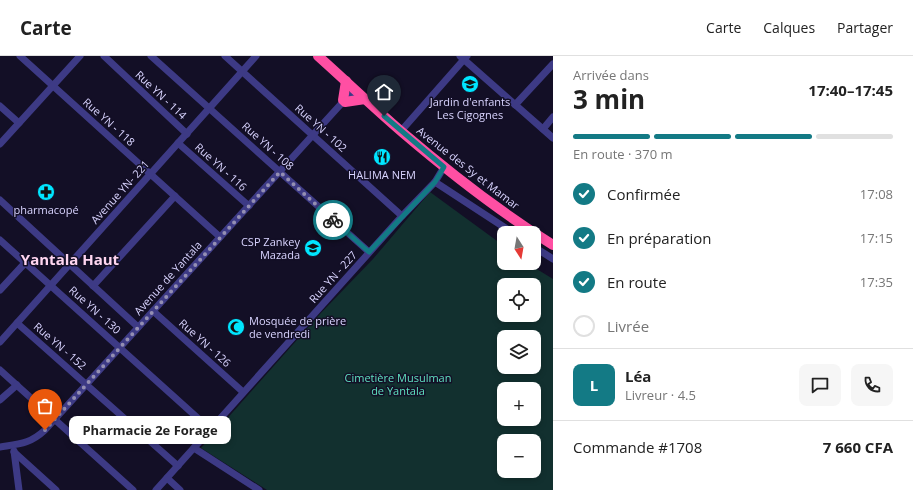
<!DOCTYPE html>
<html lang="fr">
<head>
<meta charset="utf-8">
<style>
	body { margin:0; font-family:"Open Sans",sans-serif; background:#f6f6f6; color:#222; height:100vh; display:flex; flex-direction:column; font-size:15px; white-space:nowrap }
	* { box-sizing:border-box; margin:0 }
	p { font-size:13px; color:#767676 }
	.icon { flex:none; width:22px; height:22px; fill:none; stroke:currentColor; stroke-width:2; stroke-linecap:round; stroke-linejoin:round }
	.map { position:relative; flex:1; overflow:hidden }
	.side { display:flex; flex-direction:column; background:#fff; width:360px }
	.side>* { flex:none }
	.needle { width:26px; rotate:169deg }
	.tools { position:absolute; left:497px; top:170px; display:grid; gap:8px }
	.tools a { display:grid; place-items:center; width:44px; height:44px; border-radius:8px; background:#fff; box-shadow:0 2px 6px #0003; font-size:20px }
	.pin { position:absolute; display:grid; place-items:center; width:34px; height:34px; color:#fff; margin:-41px -17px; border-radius:50% 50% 50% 0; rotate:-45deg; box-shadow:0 0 4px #0007 }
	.pin .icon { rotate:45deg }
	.courier { position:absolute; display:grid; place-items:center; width:40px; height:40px; margin:-20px; border:3px solid #137a85; border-radius:50%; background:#fff; color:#222; box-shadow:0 1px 5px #0007 }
	.bubble { position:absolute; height:28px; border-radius:8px; background:#fff; box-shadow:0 2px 6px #0003; font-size:13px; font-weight:700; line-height:28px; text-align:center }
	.headline em { font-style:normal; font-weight:700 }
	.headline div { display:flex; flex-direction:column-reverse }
	.headline { display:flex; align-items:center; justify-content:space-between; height:68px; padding:0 20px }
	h1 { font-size:26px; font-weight:700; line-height:30px }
	.bar { display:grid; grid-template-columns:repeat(4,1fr); gap:6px 4px; align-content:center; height:48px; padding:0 20px }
	.bar i { height:5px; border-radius:3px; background:#e0e0e0 }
	.bar .current { background:#137a85 }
	.bar p { grid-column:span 4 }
	.line { display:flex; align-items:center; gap:10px; padding:0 20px; border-top:1px solid #e0e0e0 }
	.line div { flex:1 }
	.round { display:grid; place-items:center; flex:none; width:42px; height:42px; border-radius:8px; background:#f6f6f6 }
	ol { padding:0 20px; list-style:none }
	li { display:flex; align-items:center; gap:12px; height:44px }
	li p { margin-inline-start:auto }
	li .icon { padding:4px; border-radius:50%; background:#137a85; color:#fff; stroke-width:4 }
	li:last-child { color:#767676 }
	li i { width:22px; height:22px; border:2px solid #e0e0e0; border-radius:50% }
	header { display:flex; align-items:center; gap:24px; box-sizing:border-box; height:56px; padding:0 20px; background:#fff; border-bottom:1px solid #e0e0e0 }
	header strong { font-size:19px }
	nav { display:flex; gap:22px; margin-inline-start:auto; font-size:14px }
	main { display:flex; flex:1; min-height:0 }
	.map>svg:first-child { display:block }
</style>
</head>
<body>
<header>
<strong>Carte</strong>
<nav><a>Carte</a><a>Calques</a><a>Partager</a></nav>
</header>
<main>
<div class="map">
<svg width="553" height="434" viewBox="0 0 553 434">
	<rect width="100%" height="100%" fill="#130f26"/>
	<!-- green -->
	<path fill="#12302f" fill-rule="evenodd" d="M430,136l74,54v17h23l26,16v211h-286l-66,-42 119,-134 53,-55zM504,229h30v30h-30zM504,281h30v30h-30zM504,333h30v30h-30zM504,385h30v30h-30z"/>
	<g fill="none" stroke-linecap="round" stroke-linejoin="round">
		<!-- minor -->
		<g stroke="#3d3a85" stroke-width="7">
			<path d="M20,0l200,181"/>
			<path d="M104,0l83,78"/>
			<path d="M151,0l218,196"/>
			<path d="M225,0l177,160"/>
			<path d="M460,0l93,82"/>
			<path d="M515,49l38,-41"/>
			<path d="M0,50l19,17"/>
			<path d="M543,73l10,-12"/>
			<path d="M401,75l66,-75"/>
			<path d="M178,87l71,63"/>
			<path d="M0,88l80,-88"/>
			<path d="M435,126l78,51"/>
			<path d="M0,144l138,127"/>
			<path d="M0,184l211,190"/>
			<path d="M534,191l19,12"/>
			<path d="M93,230l82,-90"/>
			<path d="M0,234l25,-27"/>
			<path d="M153,255l90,81"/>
			<path d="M17,267l161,143"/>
			<path d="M0,286l256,-286"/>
			<path d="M0,314l133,120"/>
			<path d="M0,344l17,-15"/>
			<path d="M0,391c19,-3 30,-3 45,-17l296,-326 15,-13"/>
			<path d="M194,392l65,42"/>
			<path d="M14,395l5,39"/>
			<path d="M14,396l42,38"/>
			<path d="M167,422l13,12"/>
			<path d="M156,434l246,-274 33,-34 9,-15"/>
		</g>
		<!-- highway -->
		<g stroke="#ff4fa3" stroke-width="10">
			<path d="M318,0c28,25 55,51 84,76 48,41 98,80 151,113"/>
			<path d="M343,44l3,-19"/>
			<path d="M345,46l20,-3"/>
		</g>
	</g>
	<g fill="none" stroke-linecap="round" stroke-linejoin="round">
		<!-- done -->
		<path stroke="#948fb3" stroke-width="4" stroke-dasharray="0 7.2" d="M45,374l235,-258 53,48"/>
		<!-- route -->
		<path stroke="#137a85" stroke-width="5" d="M333,164l36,32 66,-70 9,-15 -60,-51"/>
	</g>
	<!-- icons -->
	<defs>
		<g id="school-disc" transform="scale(0.9)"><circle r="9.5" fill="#00e5ff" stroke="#130f26"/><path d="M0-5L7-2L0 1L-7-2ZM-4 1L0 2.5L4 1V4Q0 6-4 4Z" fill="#111"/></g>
		<g id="restaurant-disc" transform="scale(0.9)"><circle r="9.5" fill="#00e5ff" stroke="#130f26"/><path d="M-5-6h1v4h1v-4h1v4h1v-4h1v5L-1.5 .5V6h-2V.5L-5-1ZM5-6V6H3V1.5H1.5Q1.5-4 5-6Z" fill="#111"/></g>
		<g id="pharmacy-disc" transform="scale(0.9)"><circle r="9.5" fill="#00e5ff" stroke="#130f26"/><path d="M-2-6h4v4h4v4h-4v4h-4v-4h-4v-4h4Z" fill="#111"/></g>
		<g id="mosque-disc" transform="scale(0.9)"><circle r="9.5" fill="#00e5ff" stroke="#130f26"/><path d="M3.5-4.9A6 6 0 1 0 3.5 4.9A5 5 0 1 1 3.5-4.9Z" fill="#111"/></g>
	</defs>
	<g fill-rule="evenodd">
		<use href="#school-disc" x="470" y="28"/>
		<use href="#restaurant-disc" x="382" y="101"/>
		<use href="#pharmacy-disc" x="46" y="136"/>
		<use href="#school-disc" x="313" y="192"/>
		<use href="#mosque-disc" x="236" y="271"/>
	</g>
	<g text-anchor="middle" stroke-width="3" stroke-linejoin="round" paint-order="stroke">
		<!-- street labels -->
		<g font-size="11" fill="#d9d4ff" stroke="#130f26">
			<text transform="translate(161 39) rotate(43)" y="4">Rue YN - 114</text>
			<text transform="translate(109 66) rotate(42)" y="4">Rue YN - 118</text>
			<text transform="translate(321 72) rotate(42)" y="4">Rue YN - 102</text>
			<text transform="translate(268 90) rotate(42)" y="4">Rue YN - 108</text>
			<text transform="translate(221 111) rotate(42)" y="4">Rue YN - 116</text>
			<text transform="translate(468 112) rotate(38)" y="4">Avenue des Sy et Mamar</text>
			<text transform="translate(120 136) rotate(-48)" y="4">Avenue YN- 221</text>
			<text transform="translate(333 221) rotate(-48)" y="4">Rue YN - 227</text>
			<text transform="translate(168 222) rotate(-48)" y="4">Avenue de Yantala</text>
			<text transform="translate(95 254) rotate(42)" y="4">Rue YN - 130</text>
			<text transform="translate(205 287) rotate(42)" y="4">Rue YN - 126</text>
			<text transform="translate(60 290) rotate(41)" y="4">Rue YN - 152</text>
		</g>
		<!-- poi labels -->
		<g font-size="11" fill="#d9d4ff" stroke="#130f26">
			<text x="470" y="50">Jardin d'enfants<tspan x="470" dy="13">Les Cigognes</tspan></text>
			<text x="382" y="123">HALIMA NEM</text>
			<text x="46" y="158">pharmacopé</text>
			<text x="300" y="190" text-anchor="end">CSP Zankey<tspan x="300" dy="13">Mazada</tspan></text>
			<text x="249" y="269" text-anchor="start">Mosquée de prière<tspan x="249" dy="13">de vendredi</tspan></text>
		</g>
		<!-- park labels -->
		<g font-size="11" fill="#5fe0c0" stroke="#130f26">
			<text x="398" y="326">Cimetière Musulman<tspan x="398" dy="13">de Yantala</tspan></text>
		</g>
		<!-- district labels -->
		<g font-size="15" font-weight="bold" fill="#ffd6f0" stroke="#130f26">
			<text x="70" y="209">Yantala Haut</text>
		</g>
	</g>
</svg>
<div class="tools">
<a><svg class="needle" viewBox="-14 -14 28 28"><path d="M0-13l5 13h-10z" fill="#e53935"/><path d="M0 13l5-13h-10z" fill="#767676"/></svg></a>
<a><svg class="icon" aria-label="locate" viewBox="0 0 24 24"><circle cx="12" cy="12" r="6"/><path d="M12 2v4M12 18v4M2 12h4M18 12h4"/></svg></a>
<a><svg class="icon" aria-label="layers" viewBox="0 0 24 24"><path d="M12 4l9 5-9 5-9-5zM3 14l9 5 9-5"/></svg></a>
<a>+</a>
<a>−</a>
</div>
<div class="pin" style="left:45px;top:374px;background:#ea580c"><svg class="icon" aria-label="bag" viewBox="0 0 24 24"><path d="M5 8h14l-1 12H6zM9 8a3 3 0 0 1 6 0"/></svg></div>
<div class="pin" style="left:384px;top:60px;background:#1f2937"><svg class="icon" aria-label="home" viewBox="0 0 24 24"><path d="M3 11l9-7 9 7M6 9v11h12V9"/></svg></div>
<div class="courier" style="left:333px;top:164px"><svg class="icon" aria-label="bike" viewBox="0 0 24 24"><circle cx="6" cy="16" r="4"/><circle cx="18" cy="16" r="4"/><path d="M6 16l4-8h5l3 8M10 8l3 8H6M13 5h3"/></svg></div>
<div class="bubble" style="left:69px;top:360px;width:162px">Pharmacie 2e Forage</div>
</div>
<section class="side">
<div class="headline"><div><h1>3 min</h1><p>Arrivée dans</p></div><em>17:40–17:45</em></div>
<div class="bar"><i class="current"></i><i class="current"></i><i class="current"></i><i></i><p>En route · 370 m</p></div>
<ol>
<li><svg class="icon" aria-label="check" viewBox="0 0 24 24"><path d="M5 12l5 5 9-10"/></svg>Confirmée<p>17:08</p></li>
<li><svg class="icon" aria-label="check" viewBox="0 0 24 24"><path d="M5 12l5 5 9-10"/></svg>En préparation<p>17:15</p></li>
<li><svg class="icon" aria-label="check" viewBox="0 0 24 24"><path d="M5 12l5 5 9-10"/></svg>En route<p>17:35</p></li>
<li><i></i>Livrée</li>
</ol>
<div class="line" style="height:72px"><b class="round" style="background:#137a85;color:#fff">L</b><div><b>Léa</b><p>Livreur · 4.5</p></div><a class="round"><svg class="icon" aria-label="chat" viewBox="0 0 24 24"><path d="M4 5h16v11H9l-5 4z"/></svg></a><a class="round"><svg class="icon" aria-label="phone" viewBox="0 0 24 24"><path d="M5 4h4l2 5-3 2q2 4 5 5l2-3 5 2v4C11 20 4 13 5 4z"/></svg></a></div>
<div class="line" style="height:52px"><div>Commande #1708</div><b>7 660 CFA</b></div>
</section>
</main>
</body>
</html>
